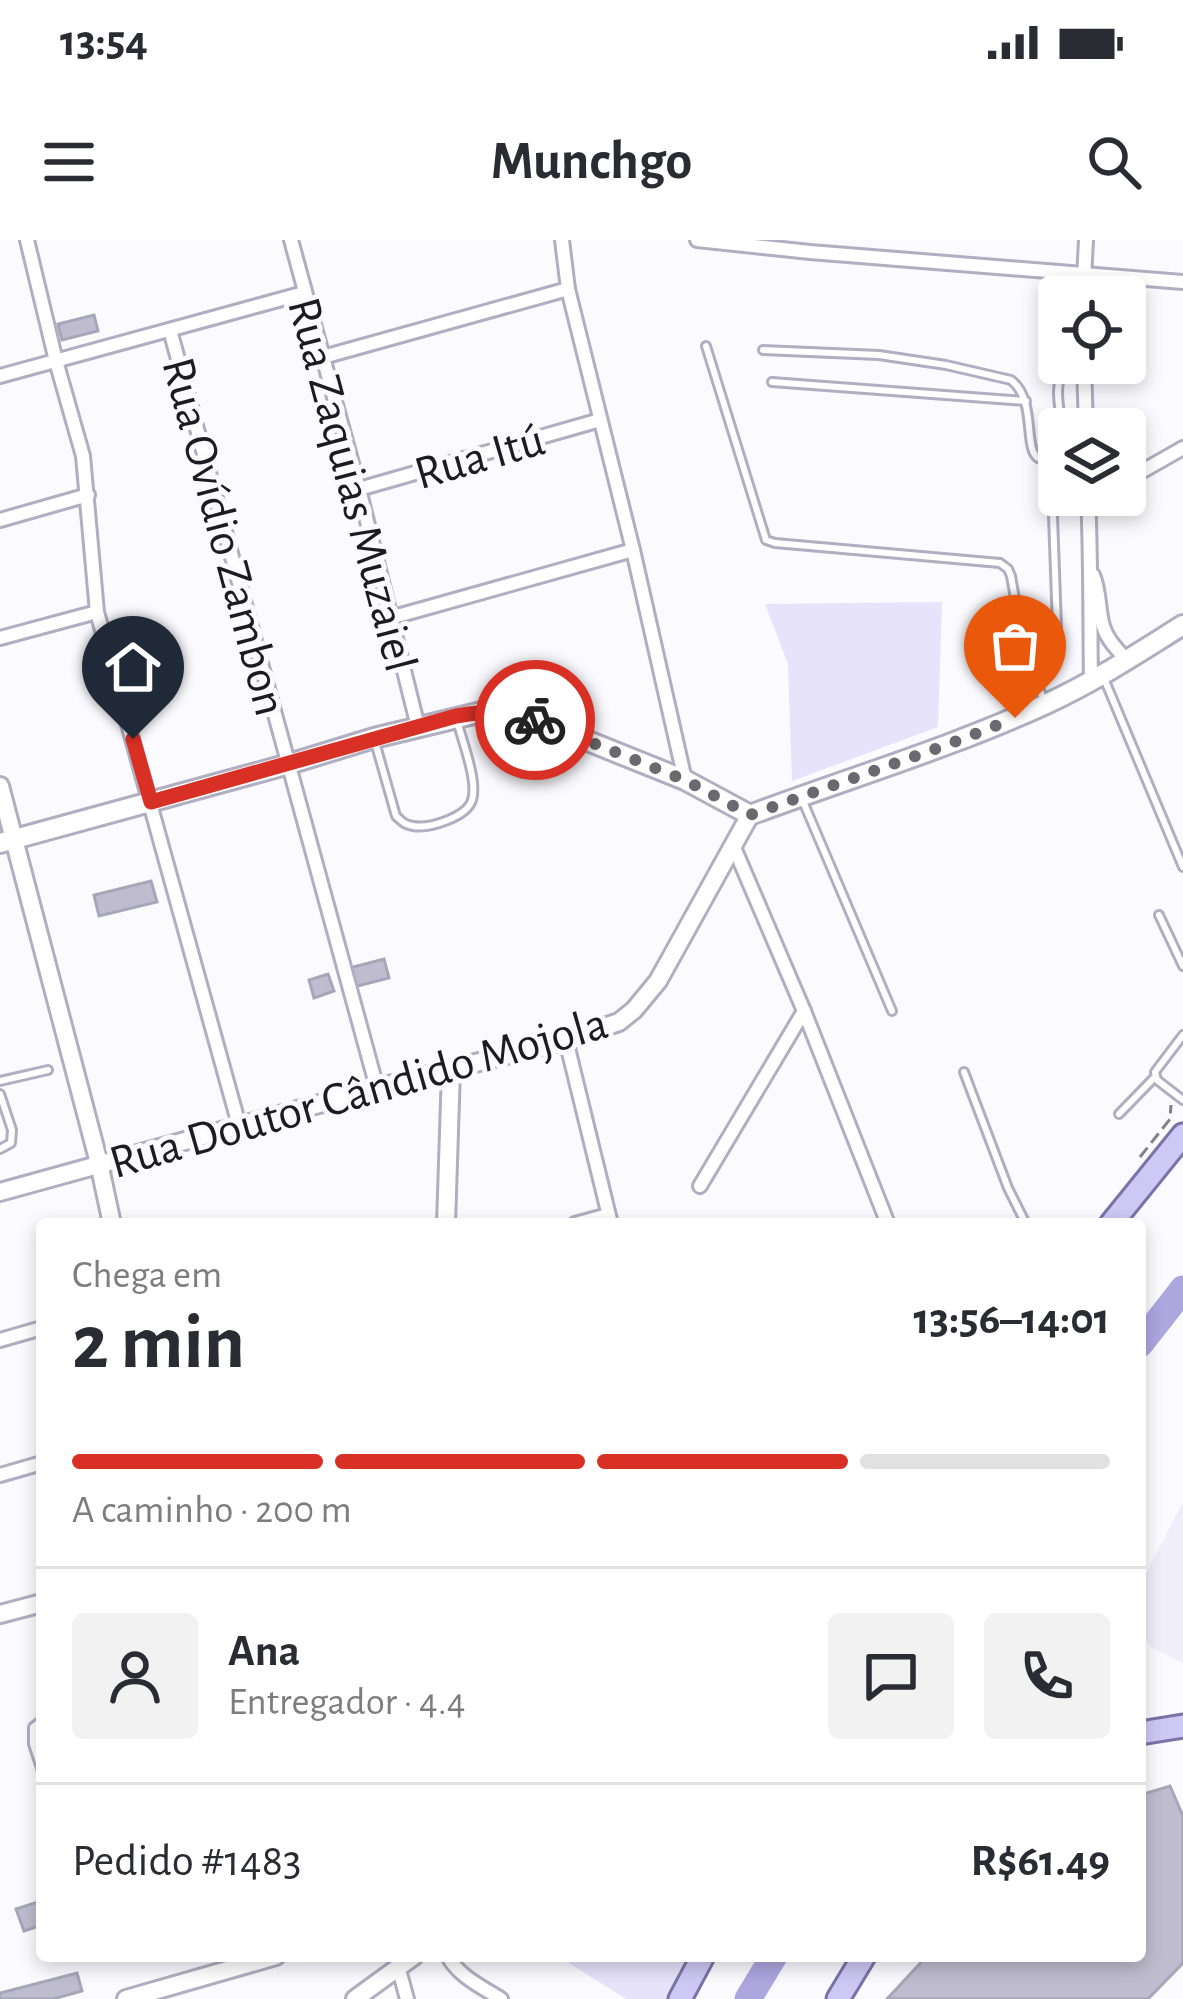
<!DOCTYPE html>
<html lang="pt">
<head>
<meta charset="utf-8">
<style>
	body { margin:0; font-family:"Alegreya Sans",sans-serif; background:#f2f2f3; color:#2b2b33; height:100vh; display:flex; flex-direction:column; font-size:45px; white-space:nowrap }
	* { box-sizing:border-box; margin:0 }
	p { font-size:39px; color:#7c7c81 }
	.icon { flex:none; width:66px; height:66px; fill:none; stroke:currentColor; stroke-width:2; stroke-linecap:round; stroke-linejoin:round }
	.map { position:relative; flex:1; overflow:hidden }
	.side { position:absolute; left:36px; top:978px; width:1110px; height:744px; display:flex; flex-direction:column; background:#fff; border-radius:12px; box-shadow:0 6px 18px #0003 }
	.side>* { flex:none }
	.buttons { position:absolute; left:1038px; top:36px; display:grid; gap:24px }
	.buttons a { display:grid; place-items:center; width:108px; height:108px; border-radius:12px; background:#fff; box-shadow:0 6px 18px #0003; font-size:60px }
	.pin { position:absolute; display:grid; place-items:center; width:102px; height:102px; color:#fff; margin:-123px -51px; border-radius:50% 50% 50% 0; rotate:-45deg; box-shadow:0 0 12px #0007 }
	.pin .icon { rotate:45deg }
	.courier { position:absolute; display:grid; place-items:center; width:120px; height:120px; margin:-60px; border:9px solid #d93025; border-radius:50%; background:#fff; color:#222; box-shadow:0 3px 15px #0007 }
	.summary em { font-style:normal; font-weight:600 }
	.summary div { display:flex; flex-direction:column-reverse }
	.summary { display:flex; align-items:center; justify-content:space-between; height:204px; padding:0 36px }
	h1 { font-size:78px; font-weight:600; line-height:90px }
	.bar { display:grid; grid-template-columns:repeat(4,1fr); gap:18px 12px; align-content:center; height:144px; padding:0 36px }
	.bar i { height:15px; border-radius:9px; background:#e1e1e2 }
	.bar .selected { background:#d93025 }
	.bar p { grid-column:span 4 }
	.line { display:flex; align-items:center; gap:30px; padding:0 36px; border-top:3px solid #e1e1e2 }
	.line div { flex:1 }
	.round { display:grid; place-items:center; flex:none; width:126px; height:126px; border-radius:12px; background:#f2f2f3 }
	.status { display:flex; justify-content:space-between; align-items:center; height:84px; padding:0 60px; background:#fff; direction:ltr }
	.status svg { height:33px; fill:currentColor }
	header { display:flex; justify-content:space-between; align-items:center; height:156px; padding:0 36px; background:#fff; font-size:54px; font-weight:600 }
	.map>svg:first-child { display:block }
</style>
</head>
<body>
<div class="status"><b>13:54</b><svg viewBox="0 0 49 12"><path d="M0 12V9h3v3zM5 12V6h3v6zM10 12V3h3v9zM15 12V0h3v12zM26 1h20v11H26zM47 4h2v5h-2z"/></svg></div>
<header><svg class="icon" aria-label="menu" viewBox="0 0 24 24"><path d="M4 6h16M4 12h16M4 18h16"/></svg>Munchgo<svg class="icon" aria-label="search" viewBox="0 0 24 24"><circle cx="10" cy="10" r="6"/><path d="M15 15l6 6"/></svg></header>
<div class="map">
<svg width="1183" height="1759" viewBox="0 0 1183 1759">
	<rect width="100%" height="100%" fill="#fbfafe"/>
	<!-- built -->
	<path fill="#efeef9" d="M1183,1262v161l-31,-15 -12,-18v-45z"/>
	<!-- green -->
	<g fill="#e6e3fa">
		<path d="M942,362l-4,125 -146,54 -4,-117 -23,-60z"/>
		<path d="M558,1716h140l-22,43h-50z"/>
	</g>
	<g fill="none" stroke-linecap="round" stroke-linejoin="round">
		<!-- river -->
		<g stroke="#ada6df" stroke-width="27">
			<path d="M1140,1104l43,-55"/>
			<path d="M748,1759l26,-43"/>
		</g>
	</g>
	<!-- building -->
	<g fill="#bebcce" stroke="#a7a6b8" stroke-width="3">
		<path d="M94,75l4,16 -36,9 -4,-16z"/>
		<path d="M151,641l6,21 -58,14 -5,-21z"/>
		<path d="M384,719l5,19 -35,9 -5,-19z"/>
		<path d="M328,734l6,17 -20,7 -5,-18z"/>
		<path d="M1170,1546l13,30v147l-35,36h-261l40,-43h213v-161z"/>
		<path d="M41,1661l1,24 -18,6 -8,-22z"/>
		<path d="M77,1733l5,18 -29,8h-53v-6z"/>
	</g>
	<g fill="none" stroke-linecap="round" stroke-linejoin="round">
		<!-- service casing -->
		<g stroke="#b0aec0" stroke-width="12">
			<g id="service">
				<path d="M706,106l60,194 9,3 225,20 8,6 3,7 13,73 20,52"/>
				<path d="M763,110l116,5 67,10 65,15c26,20 12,68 27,78 5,3 15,1 21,1"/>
				<path d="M772,142l254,19"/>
				<path d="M1062,189c-1,-14 -9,-44 1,-55 3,-3 17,-7 21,-8"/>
				<path d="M1051,220l6,167"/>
				<path d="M1103,436l80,191"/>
				<path d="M375,502l21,74c7,6 7,8 17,10 16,3 54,-9 59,-26 6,-18 -9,-57 -14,-76"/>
				<path d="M802,559l90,212"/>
				<path d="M1159,675l24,51"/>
				<path d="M1183,795l-28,37 2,8 26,20"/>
				<path d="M964,832l44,116 18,36"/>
				<path d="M0,841l48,-11"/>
				<path d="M0,854l12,36 -1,13 -11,6"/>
				<path d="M1119,874l36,-37"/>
				<path d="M42,1480l-9,7v17l9,27"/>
			</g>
		</g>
		<!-- minor casing -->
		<g stroke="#b0aec0" stroke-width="18">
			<g id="minor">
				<path d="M27,0l29,121 27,95 14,156 142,513"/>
				<path d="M291,0l68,249 59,238"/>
				<path d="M562,0l6,49 65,261 52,230"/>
				<path d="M697,0l113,12 373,30"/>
				<path d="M1083,57l3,-57"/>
				<path d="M170,90l207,758"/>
				<path d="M323,117l245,-68"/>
				<path d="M1084,123l2,66"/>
				<path d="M0,136l304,-83"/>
				<path d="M1125,241l58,-33"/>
				<path d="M359,249l241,-69"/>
				<path d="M1088,255c3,63 2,124 3,187"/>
				<path d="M0,280l88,-25"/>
				<path d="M1093,335c7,17 5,34 10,51 4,14 15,24 24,35"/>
				<path d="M390,378l243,-68"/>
				<path d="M0,398l97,-26"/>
				<path d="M733,605l71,166 84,213"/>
				<path d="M566,800l45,184"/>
				<path d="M700,946l104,-175"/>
				<path d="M575,984l33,-9"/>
				<path d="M0,1100l42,-12"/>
				<path d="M0,1235l42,-12"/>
				<path d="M448,1716c10,20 34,31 53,43"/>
				<path d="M398,1726l9,33"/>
			</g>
		</g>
		<!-- tertiary casing -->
		<g stroke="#b0aec0" stroke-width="22">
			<g id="tertiary">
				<path d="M0,546l99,377 13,61"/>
				<path d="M0,952l377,-104 189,-48 53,-18 15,-12 24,-29 92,-166"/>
				<path d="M446,984l5,-154"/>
				<path d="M0,1374l42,-11"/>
				<path d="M126,1759l150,-43"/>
				<path d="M355,1759l59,-43"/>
			</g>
		</g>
		<!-- secondary casing -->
		<g stroke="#b0aec0" stroke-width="24">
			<path id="secondary" d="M0,603l289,-79 85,-26 112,-27 37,4 162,65 65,35c99,-37 200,-67 296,-111 48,-22 92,-51 137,-79"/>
		</g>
		<!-- primary casing -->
		<g stroke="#7b73a7" stroke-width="27">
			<g id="primary">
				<path d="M1111,984l72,-89"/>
				<path d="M1140,1493l43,-7"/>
				<path d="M680,1759l23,-43"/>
				<path d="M838,1759l26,-43"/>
			</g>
		</g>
		<!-- path -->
		<path stroke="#828186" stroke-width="3" stroke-dasharray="12 6" stroke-linecap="butt" d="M1140,917l30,-38 1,-14"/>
		<!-- service -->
		<use href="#service" stroke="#fff" stroke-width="6"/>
		<!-- minor -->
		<use href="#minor" stroke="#fff" stroke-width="12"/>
		<!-- tertiary -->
		<use href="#tertiary" stroke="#fff" stroke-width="16"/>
		<!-- secondary -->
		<use href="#secondary" stroke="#fff" stroke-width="18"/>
		<!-- primary -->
		<use href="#primary" stroke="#cec8f5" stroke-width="21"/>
	</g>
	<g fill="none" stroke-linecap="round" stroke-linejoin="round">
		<!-- done -->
		<path stroke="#6a696f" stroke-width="12" stroke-dasharray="0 21.6" d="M535,480l150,60 65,35 202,-72 63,-25"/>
		<!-- route -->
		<path stroke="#d93025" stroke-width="15" d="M133,499l18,63 305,-86c28,-5 52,-7 79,4"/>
	</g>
	<g text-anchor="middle" stroke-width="10" stroke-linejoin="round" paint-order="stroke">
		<!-- street labels -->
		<g font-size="48" fill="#1c1b22" stroke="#fbfafe">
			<text transform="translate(479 215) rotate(-16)" y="17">Rua Itú</text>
			<text transform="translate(354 244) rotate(75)" y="17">Rua Zaquias Muzaiel</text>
			<text transform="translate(226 296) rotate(75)" y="17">Rua Ovídio Zambon</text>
			<text transform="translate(358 851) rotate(-16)" y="17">Rua Doutor Cândido Mojola</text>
		</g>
	</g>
</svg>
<div class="buttons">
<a><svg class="icon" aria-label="locate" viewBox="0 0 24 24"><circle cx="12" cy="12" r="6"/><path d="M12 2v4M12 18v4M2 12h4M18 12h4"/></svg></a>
<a><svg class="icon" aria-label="layers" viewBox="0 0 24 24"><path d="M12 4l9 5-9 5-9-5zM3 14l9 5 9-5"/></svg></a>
</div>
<div class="pin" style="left:1015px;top:478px;background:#ea580c"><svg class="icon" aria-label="bag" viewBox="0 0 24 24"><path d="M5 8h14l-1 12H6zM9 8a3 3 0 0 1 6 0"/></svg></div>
<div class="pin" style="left:133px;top:499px;background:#1f2937"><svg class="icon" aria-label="home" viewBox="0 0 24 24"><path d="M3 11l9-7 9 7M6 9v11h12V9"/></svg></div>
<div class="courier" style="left:535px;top:480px"><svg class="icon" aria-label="bike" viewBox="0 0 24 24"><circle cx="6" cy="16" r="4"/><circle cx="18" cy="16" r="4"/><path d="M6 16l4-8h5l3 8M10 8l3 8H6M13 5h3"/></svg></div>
<section class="side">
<div class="summary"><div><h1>2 min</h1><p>Chega em</p></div><em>13:56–14:01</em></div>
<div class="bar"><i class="selected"></i><i class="selected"></i><i class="selected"></i><i></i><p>A caminho · 200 m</p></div>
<div class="line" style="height:216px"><a class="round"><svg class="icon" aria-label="person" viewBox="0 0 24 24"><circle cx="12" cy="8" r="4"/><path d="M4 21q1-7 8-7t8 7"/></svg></a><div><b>Ana</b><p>Entregador · 4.4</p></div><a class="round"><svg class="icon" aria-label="chat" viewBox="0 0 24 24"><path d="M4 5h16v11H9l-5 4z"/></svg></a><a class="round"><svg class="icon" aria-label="phone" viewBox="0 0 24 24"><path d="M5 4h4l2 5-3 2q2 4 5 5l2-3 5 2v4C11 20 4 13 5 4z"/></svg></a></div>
<div class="line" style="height:156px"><div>Pedido #1483</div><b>R$61.49</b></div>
</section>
</div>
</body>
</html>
